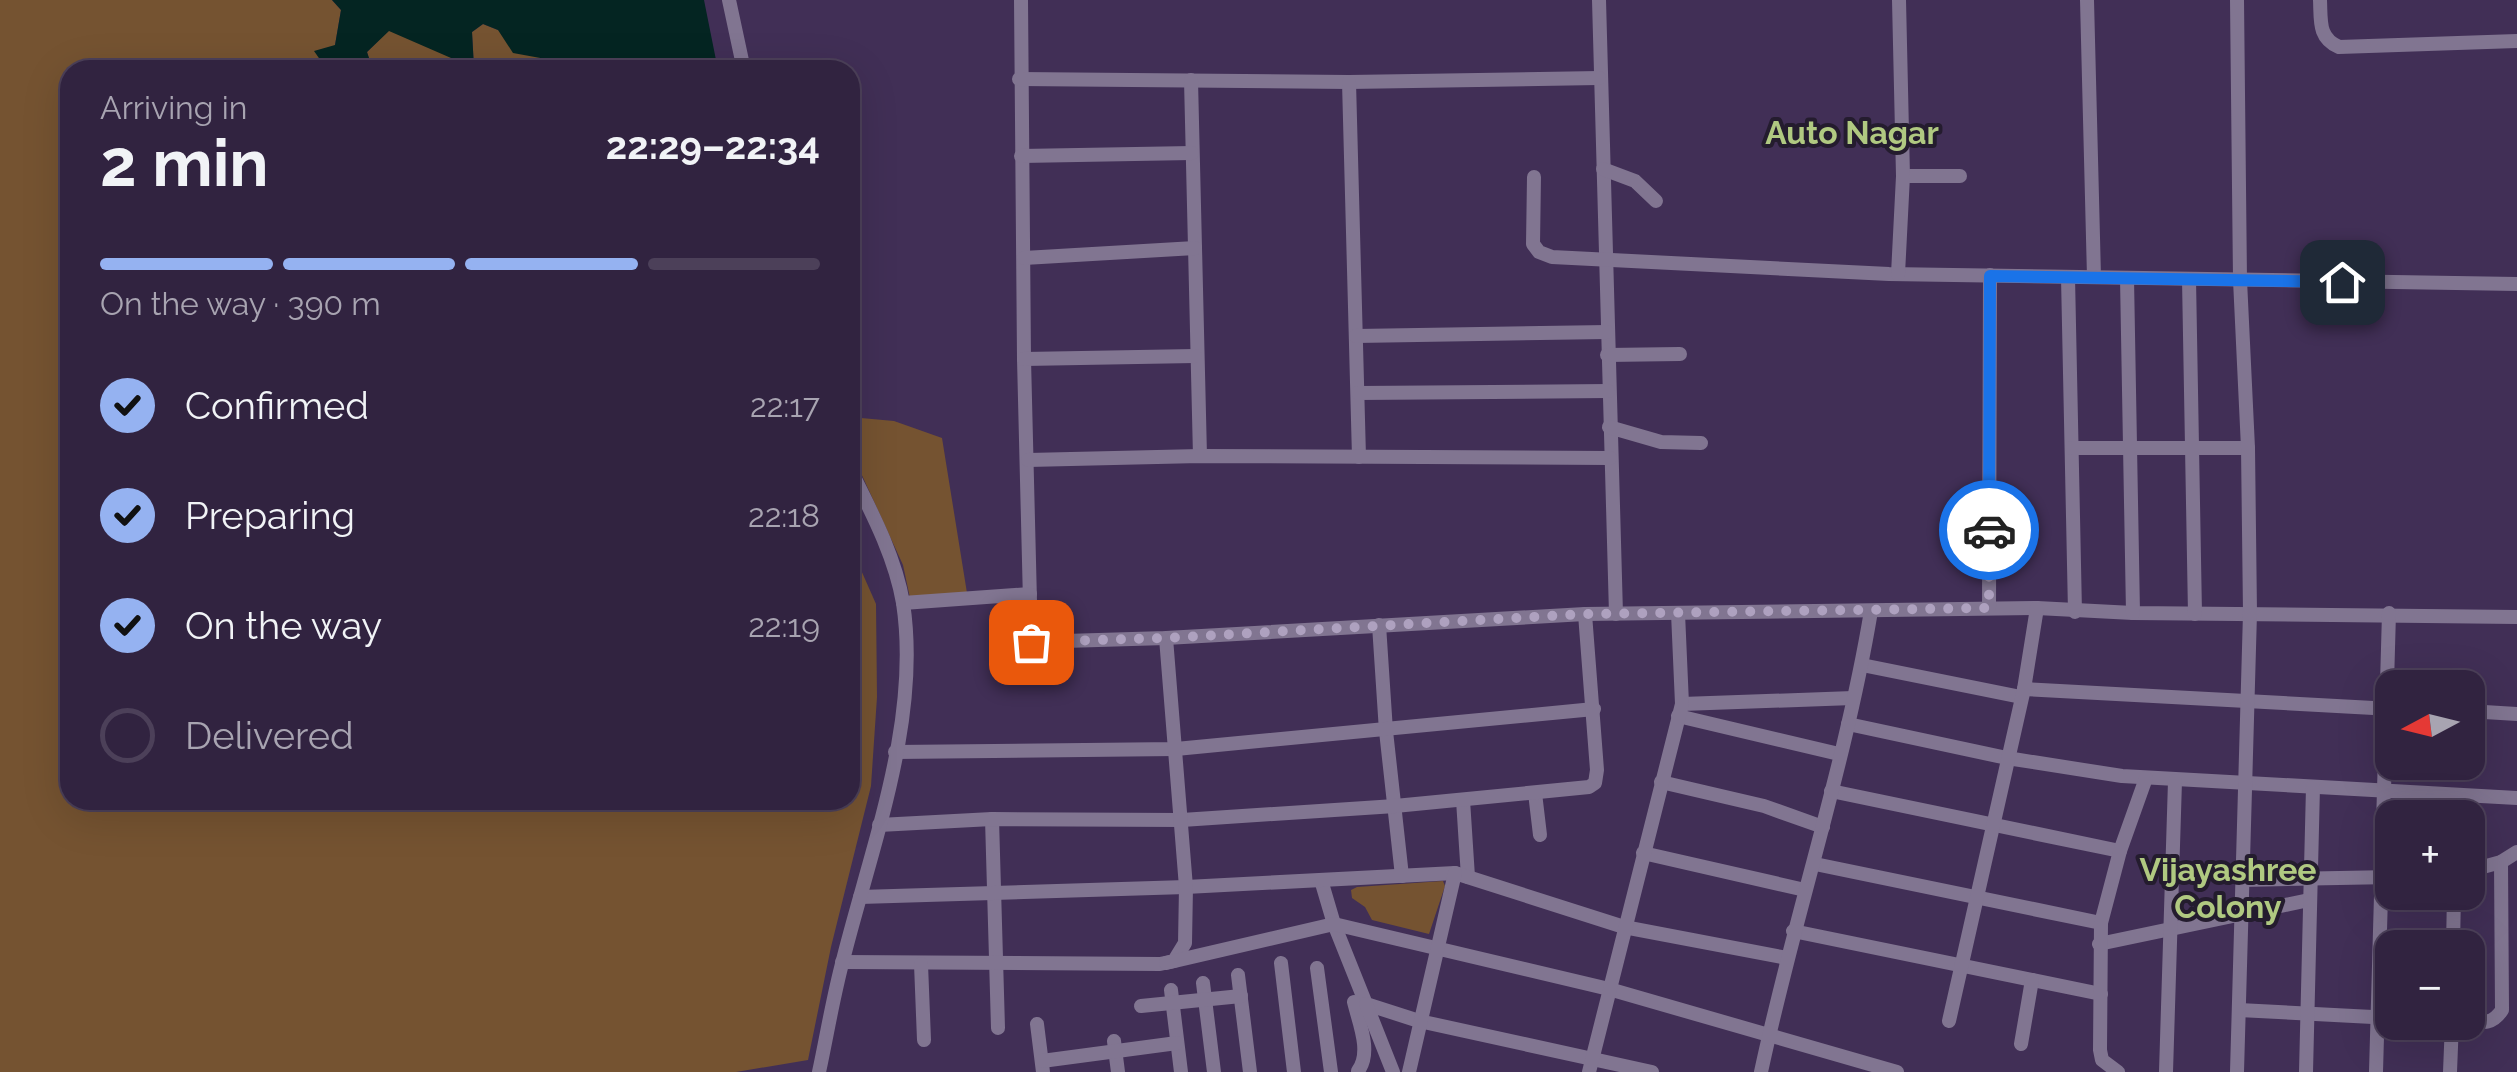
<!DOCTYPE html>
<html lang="en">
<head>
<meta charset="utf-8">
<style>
	body { margin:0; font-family:Raleway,sans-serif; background:#392b47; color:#f1f3f6; height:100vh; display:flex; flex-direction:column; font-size:38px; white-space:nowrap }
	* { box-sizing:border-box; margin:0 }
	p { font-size:32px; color:#a8a4b1 }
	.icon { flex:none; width:55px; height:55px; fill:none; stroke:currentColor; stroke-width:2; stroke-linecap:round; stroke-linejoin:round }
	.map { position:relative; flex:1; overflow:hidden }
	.sheet { position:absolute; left:60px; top:60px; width:800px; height:750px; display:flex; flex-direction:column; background:#312340; border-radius:30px; box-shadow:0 10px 40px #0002,0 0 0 2px #4c4059 }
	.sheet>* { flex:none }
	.needle { width:65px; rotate:263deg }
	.buttons { position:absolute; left:2375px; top:670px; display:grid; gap:20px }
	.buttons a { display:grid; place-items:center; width:110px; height:110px; border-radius:20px; background:#312340; box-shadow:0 10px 40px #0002,0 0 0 2px #4c4059; font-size:50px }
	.pin { position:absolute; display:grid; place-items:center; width:85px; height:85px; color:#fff; margin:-42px; border-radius:20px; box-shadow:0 5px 15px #0006 }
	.courier { position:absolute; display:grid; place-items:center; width:100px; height:100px; margin:-50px; border:8px solid #1a73e8; border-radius:50%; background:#fff; color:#222; box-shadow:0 2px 12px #0007 }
	.overview em { font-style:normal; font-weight:700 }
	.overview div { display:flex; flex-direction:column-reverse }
	.overview { display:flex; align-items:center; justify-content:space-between; height:170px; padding:0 40px }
	h1 { font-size:65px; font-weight:700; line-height:75px }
	.bar { display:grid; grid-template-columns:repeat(4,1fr); gap:15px 10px; align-content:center; height:120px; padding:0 40px }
	.bar i { height:12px; border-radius:8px; background:#4c4059 }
	.bar .current { background:#95b2f1 }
	.bar p { grid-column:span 4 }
	ol { padding:0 40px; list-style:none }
	li { display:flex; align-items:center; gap:30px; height:110px }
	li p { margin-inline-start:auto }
	li .icon { padding:10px; border-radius:50%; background:#95b2f1; color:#111; stroke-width:4 }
	li:last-child { color:#a8a4b1 }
	li i { width:55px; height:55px; border:5px solid #4c4059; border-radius:50% }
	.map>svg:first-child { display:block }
</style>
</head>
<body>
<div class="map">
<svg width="2517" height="1072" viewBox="0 0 2517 1072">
	<rect width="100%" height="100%" fill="#412f56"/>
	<!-- green -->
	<g fill="#755331">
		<path d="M0,0h332l9,10 -6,35 -18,25h-247v730h780v-255l26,59 1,93 -6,89 -40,161 -23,113 -72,12h-736z"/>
		<path d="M483,24l15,6 108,40h-233l-6,-18 22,-22 85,37 -2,-35z"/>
		<path d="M850,417l44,4 48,17 25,155 -57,5 -7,-33 -53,-116z"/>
		<path d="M1443,881l2,5 -16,48 -57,-14 -7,-13 -13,-9 -1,-8 6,-3z"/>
	</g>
	<!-- water -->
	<path fill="#042522" d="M332,0h372l14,70h-112l-93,-17 -15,-23 -15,-6 -11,8 2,36 -85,-37 -22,21 6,18h-56l4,-9 -7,-10 21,-6 6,-35z"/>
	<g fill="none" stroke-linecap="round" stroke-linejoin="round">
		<!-- minor -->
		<g stroke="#817591" stroke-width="14">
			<path d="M729,0l15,70"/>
			<path d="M1021,0l3,359 7,283 135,-4 419,-24 452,-6 96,5 384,4"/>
			<path d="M1599,0l17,614"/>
			<path d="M2087,0l7,277"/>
			<path d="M2320,0c1,21 -2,38 19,47l178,-6"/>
			<path d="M1019,79l330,3 250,-4"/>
			<path d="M1191,80l9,376"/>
			<path d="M1349,82l10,375"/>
			<path d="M1021,156l171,-3"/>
			<path d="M1603,169l32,12 21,20"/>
			<path d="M1903,176h57"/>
			<path d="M1534,177l-1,67 6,8 13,5 337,17 628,10"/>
			<path d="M1024,258l171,-10"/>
			<path d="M1898,274l5,-98 -4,-176"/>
			<path d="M2068,277l7,335"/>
			<path d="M2127,278l6,335"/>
			<path d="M2189,279l6,335"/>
			<path d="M1356,336l251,-4"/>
			<path d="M1607,355l73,-1"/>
			<path d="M1024,359l171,-3"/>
			<path d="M1358,393l250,-2"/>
			<path d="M1609,427l52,15 40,1"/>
			<path d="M2072,448h176"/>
			<path d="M1028,460l172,-4 410,2"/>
			<path d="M903,603l127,-9"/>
			<path d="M1989,608l1,-333"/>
			<path d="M1379,625l7,106 16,145"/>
			<path d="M1862,665l159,32"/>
			<path d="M2024,689l368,20"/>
			<path d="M1682,704l171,-6"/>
			<path d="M2468,711l49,3"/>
			<path d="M1678,716l161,38"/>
			<path d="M1848,724l159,34 115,18 395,22"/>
			<path d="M895,752l281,-3 418,-40"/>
			<path d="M1661,782l103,24 59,21"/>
			<path d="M1831,791l289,60"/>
			<path d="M1535,793l5,42"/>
			<path d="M1463,800l5,77"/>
			<path d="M992,819l6,209"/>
			<path d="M879,825l113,-6 190,1 213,-14 194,-19 6,-4 2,-13 -12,-156"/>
			<path d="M1643,853l162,37"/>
			<path d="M1815,864l286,59"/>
			<path d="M2468,871l33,-9 16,-10"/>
			<path d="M1321,880l13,44 32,80 53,17 233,51"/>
			<path d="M2242,880l150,-3"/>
			<path d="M860,897l326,-10 269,-14 169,54 163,31"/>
			<path d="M1793,931l308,63"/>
			<path d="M2099,944l210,-44"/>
			<path d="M2453,948l1,-56"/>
			<path d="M842,962l318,2 14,-3 11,-18 1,-56 -20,-249"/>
			<path d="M1166,963l168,-39 275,65 288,83"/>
			<path d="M1281,963l13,109"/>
			<path d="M921,964l3,76"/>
			<path d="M1317,968l14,104"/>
			<path d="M1238,975l12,97"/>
			<path d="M1203,983l11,89"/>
			<path d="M1171,990l10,82"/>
			<path d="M1354,1002c5,21 18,50 4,69"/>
			<path d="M1366,1004l27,68"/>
			<path d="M1141,1006l100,-10"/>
			<path d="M2239,1010l153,8"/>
			<path d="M1949,1021l75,-332 13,-81"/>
			<path d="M2468,1022c15,1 25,2 34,-12l-1,-148"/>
			<path d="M1037,1024l6,48"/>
			<path d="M1114,1041l4,31"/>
			<path d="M2021,1044l11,-64"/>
			<path d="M1042,1061l135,-18"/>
			<path d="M819,1072c8,-37 14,-75 24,-112 28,-112 78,-240 60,-357 -8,-47 -32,-92 -53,-134"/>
			<path d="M1409,1072l46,-199"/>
			<path d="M1589,1072l93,-368 -4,-91"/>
			<path d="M1761,1072c33,-155 84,-305 110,-461"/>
			<path d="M2118,1072l-16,-12 -2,-10 1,-127 19,-72 26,-73"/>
			<path d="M2166,1072l9,-291"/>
			<path d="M2237,1072l13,-459 -2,-165 -8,-168 -3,-280"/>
			<path d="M2306,1072l7,-285"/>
			<path d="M2376,1072l13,-459"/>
			<path d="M2450,1072l2,-50"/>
		</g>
	</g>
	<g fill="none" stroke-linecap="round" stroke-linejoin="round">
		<!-- done -->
		<path stroke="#aea1bf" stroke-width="10" stroke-dasharray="0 18" d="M1031,642l135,-4 419,-24 404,-6v-78"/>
		<!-- route -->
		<path stroke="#1a73e8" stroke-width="12" d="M1989,530l1,-254 352,6"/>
	</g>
	<g text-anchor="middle" stroke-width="8" stroke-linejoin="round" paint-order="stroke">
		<!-- neighbourhood labels -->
		<g font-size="32" font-weight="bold" fill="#b0c981" stroke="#241c2e">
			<text x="1852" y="144">Auto Nagar</text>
			<text x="2228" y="881">Vijayashree<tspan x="2228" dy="37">Colony</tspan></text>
		</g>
	</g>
</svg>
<div class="buttons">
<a><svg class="needle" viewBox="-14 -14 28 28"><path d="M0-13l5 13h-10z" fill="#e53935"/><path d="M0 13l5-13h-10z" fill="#a8a4b1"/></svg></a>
<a>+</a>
<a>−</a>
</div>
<div class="pin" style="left:1031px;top:642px;background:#ea580c"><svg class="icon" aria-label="bag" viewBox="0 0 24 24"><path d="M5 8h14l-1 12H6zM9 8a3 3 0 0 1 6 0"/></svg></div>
<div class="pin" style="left:2342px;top:282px;background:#1f2937"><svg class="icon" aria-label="home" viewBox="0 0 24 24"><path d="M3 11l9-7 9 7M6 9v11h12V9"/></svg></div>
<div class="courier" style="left:1989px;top:530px"><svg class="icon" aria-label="car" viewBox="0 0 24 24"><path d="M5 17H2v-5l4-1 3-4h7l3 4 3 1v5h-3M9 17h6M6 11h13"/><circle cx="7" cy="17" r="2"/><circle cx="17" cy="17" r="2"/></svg></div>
<section class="sheet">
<div class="overview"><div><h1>2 min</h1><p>Arriving in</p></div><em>22:29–22:34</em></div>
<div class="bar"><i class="current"></i><i class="current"></i><i class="current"></i><i></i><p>On the way · 390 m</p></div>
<ol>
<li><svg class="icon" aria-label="check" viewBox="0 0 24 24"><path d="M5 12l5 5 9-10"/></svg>Confirmed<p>22:17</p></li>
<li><svg class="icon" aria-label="check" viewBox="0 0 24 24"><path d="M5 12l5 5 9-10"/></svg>Preparing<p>22:18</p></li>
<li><svg class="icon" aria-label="check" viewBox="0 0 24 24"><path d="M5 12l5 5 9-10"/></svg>On the way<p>22:19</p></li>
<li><i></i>Delivered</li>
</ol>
</section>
</div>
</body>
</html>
